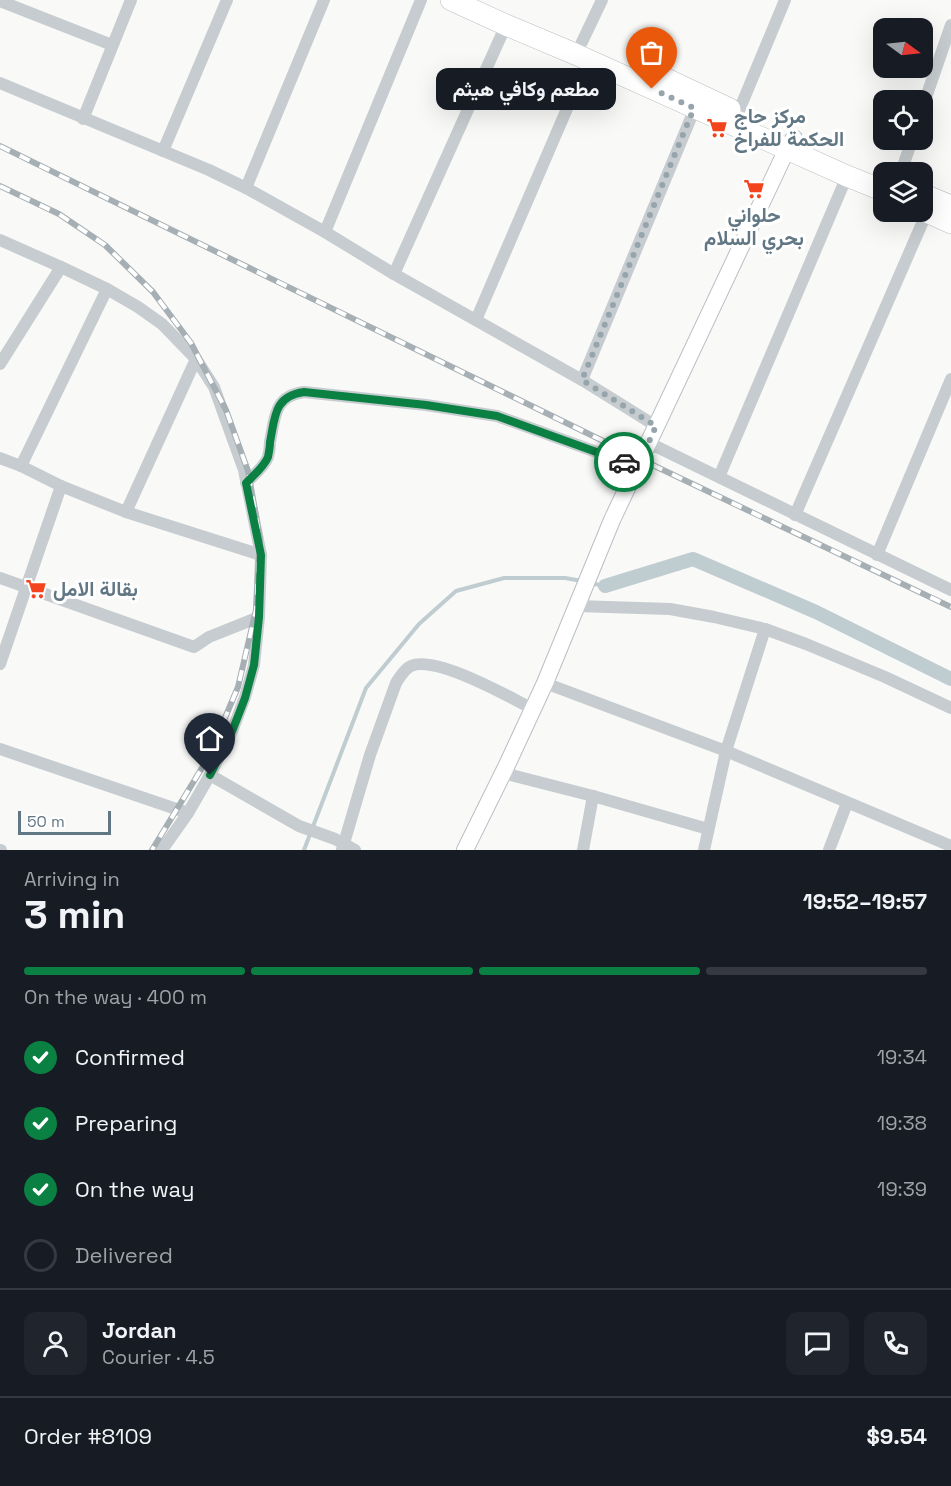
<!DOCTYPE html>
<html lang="en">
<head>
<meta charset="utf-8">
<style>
	body { margin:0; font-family:"Space Grotesk",Vazirmatn,sans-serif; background:#20242c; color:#f1f3f6; height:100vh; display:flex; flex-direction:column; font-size:22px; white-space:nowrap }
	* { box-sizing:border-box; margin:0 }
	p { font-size:20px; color:#9ea1a6 }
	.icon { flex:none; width:33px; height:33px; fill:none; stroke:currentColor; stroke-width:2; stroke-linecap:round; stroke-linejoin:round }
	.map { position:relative; height:850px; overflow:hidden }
	.drawer { display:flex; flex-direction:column; background:#171b24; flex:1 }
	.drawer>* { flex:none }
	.needle { width:39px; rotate:105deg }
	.fabs { position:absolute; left:873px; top:18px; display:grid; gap:12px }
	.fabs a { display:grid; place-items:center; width:60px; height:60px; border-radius:12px; background:#171b24; box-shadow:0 6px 24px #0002; font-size:30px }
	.scale { position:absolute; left:18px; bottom:15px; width:93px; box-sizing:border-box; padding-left:6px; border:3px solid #617784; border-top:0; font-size:16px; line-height:21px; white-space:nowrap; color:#617784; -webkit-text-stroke:4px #fff; paint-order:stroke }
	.pin { position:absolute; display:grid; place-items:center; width:51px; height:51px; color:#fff; margin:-62px -26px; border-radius:50% 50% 50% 0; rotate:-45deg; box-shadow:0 0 6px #0007 }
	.pin .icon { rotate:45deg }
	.courier { position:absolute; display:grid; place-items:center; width:60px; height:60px; margin:-30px; border:4px solid #0b8043; border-radius:50%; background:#fff; color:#222; box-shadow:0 2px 8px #0007 }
	.bubble { position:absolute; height:42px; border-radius:12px; background:#171b24; box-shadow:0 6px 24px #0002; font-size:20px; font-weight:700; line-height:42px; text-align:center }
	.overview em { font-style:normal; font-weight:700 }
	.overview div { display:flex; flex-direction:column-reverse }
	.overview { display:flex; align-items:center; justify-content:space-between; height:102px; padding:0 24px }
	h1 { font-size:39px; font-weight:700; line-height:45px }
	.bar { display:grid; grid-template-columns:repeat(4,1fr); gap:9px 6px; align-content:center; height:72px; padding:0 24px }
	.bar i { height:8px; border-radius:4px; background:#363941 }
	.bar .current { background:#0b8043 }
	.bar p { grid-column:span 4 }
	.line { display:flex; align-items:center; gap:15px; padding:0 24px; border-top:2px solid #363941 }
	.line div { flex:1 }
	.round { display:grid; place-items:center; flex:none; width:63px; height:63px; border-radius:12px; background:#20242c }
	ol { padding:0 24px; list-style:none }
	li { display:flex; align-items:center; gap:18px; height:66px }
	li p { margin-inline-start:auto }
	li .icon { padding:6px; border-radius:50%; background:#0b8043; color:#fff; stroke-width:4 }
	li:last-child { color:#9ea1a6 }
	li i { width:33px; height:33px; border:3px solid #363941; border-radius:50% }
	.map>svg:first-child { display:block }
</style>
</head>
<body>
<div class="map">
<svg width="951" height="850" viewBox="0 0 951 850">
	<rect width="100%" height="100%" fill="#f9f9f7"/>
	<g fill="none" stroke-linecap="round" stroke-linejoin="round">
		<!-- stream -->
		<g stroke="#bfccd0" stroke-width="4">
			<path d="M590,583l15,3"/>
			<path d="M304,850l62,-162 53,-64 37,-33 48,-13h61l17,3"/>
		</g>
		<!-- canal -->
		<path stroke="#bfccd0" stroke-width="14" d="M605,586l88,-27 123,53 135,67"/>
		<!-- secondary casing -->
		<g stroke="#b8bfc3" stroke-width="18">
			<path id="secondary" d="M465,850l41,-83 39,-84 67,-163 175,-371 7,-11"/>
		</g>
		<!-- highway casing -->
		<g stroke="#bbbfc2" stroke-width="22">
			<g id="highway">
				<path d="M451,0l55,25 69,29 272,122 37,15"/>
				<path d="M660,76l70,33"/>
				<path d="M922,194l29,12"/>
				<path d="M922,210l29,13"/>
			</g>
		</g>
		<!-- street -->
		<g stroke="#c6cccf" stroke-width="12">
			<path d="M0,1l112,44"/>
			<path d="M582,42l20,-42"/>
			<path d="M0,83l209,87 37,18 79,44 69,42 188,106 74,46"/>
			<path d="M922,109l29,-84"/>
			<path d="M738,113l47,-113"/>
			<path d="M83,119l48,-119"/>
			<path d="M163,151l64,-151"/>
			<path d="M901,172l11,-32"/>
			<path d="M246,188l78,-188"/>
			<path d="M325,232l96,-232"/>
			<path d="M0,240l61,27 46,22 31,18 24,17 34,35 18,28 30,83 17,85 -2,62 -5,48 -9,32 -12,32 -23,46 -22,38 -26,37"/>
			<path d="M394,274l112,-249"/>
			<path d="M476,320l112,-260"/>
			<path d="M0,364l61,-97"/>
			<path d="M582,380l113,-272"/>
			<path d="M649,443l302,147"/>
			<path d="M0,458l21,8 40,20 65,26 135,43"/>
			<path d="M21,466l86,-177"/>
			<path d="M719,477l128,-301"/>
			<path d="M246,483c8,-8 18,-16 22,-26 1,-4 2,-10 2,-15 5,-25 4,-46 34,-50l122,13 71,11 141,51"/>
			<path d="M126,512l70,-153"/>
			<path d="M795,515l132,-303"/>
			<path d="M877,555l74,-176"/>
			<path d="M0,578l194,69 15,-10 50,-20"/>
			<path d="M577,606l93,3 44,8 51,12 41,15 79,33 66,31"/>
			<path d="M0,664l61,-178"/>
			<path d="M545,683l181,68 225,95"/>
			<path d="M0,749l188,64"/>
			<path d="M503,773l90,23 115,33"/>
			<path d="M210,775l89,51 36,13 20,11"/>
			<path d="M0,850h1"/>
			<path d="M342,850l28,-95 26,-72c4,-6 8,-14 15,-17 25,-11 98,31 122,43"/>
			<path d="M583,850l10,-54"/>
			<path d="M704,850l22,-99 39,-122"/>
			<path d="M829,850l18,-47"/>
		</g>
		<!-- secondary -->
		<use href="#secondary" stroke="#fff" stroke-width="16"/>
		<!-- highway -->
		<use href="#highway" stroke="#fff" stroke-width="21"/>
		<!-- rail casing -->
		<g stroke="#a6afb4" stroke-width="6">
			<g id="rail">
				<path d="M0,146l640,313 311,148"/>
				<path d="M0,186l59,28 46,31 48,47 38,51 35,67 22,61 12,68 -1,15 -3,56 -18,77 -30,71 -56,92"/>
			</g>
		</g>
		<!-- rail -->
		<use href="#rail" stroke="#fff" stroke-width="4" stroke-dasharray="11" stroke-linecap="butt"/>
	</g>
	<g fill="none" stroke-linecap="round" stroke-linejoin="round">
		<!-- done -->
		<path stroke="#96a4ac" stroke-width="6" stroke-dasharray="0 10.8" d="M624,462l14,4 18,-40 -74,-46 112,-272 -42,-19"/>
		<!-- route -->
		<path stroke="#0b8043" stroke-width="8" d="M210,775l23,-46 12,-31 9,-33 5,-48 2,-62 -15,-72c8,-8 18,-16 22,-26 1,-5 2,-10 2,-15 5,-25 4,-46 34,-50l122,13 71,11 127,46"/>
	</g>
	<!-- icons -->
	<defs>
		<g id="supermarket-bare" transform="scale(1.62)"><path d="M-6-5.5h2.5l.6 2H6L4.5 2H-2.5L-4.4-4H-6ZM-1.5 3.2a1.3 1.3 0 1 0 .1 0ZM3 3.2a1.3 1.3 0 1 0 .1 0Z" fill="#f3441d" stroke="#fff" stroke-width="2.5" paint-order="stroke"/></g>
	</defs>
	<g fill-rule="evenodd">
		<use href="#supermarket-bare" x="717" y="128"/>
		<use href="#supermarket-bare" x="754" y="189"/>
		<use href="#supermarket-bare" x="36" y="589"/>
	</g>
	<g text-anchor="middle" stroke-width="6" stroke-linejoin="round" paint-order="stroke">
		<!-- poi labels -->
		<g font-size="20" font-weight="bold" fill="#617784" stroke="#fff" text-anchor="start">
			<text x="734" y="123">مركز حاج<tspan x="734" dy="23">الحكمة للفراخ</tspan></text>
			<text x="754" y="222" text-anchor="middle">حلواني<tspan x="754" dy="23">بحري السلام</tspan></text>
			<text x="53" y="596">بقالة الامل</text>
		</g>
	</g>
</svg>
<div class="fabs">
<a><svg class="needle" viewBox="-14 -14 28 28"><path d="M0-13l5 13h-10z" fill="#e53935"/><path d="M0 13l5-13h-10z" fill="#9ea1a6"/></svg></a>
<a><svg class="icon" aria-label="locate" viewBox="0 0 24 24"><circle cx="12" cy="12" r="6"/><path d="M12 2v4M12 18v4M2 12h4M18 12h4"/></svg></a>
<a><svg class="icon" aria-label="layers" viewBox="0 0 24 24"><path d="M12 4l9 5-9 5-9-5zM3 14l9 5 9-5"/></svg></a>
</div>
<div class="scale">50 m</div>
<div class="pin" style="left:652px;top:89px;background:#ea580c"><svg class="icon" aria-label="bag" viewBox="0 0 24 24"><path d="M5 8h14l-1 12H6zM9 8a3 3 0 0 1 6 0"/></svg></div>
<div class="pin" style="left:210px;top:775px;background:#1f2937"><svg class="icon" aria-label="home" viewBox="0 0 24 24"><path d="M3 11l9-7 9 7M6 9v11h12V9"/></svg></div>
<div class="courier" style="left:624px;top:462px"><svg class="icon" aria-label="car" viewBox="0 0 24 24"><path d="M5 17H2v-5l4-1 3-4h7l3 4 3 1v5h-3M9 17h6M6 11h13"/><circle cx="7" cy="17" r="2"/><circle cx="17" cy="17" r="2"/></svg></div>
<div class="bubble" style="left:436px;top:68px;width:180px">مطعم وكافي هيثم</div>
</div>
<section class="drawer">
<div class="overview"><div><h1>3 min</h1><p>Arriving in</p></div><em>19:52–19:57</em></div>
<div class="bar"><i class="current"></i><i class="current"></i><i class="current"></i><i></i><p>On the way · 400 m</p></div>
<ol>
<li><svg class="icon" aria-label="check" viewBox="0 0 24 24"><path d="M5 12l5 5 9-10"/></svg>Confirmed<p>19:34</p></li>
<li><svg class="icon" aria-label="check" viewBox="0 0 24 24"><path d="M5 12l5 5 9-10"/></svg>Preparing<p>19:38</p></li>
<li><svg class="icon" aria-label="check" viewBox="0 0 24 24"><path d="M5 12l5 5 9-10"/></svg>On the way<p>19:39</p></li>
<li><i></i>Delivered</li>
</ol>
<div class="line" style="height:108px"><a class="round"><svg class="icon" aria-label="person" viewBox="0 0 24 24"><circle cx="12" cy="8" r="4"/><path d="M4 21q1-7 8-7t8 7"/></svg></a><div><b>Jordan</b><p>Courier · 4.5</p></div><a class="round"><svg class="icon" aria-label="chat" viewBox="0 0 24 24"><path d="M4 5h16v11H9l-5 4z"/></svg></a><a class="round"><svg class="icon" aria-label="phone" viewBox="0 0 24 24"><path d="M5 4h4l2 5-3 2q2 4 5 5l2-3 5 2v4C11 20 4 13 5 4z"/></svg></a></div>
<div class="line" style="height:78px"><div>Order #8109</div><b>$9.54</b></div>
</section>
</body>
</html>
